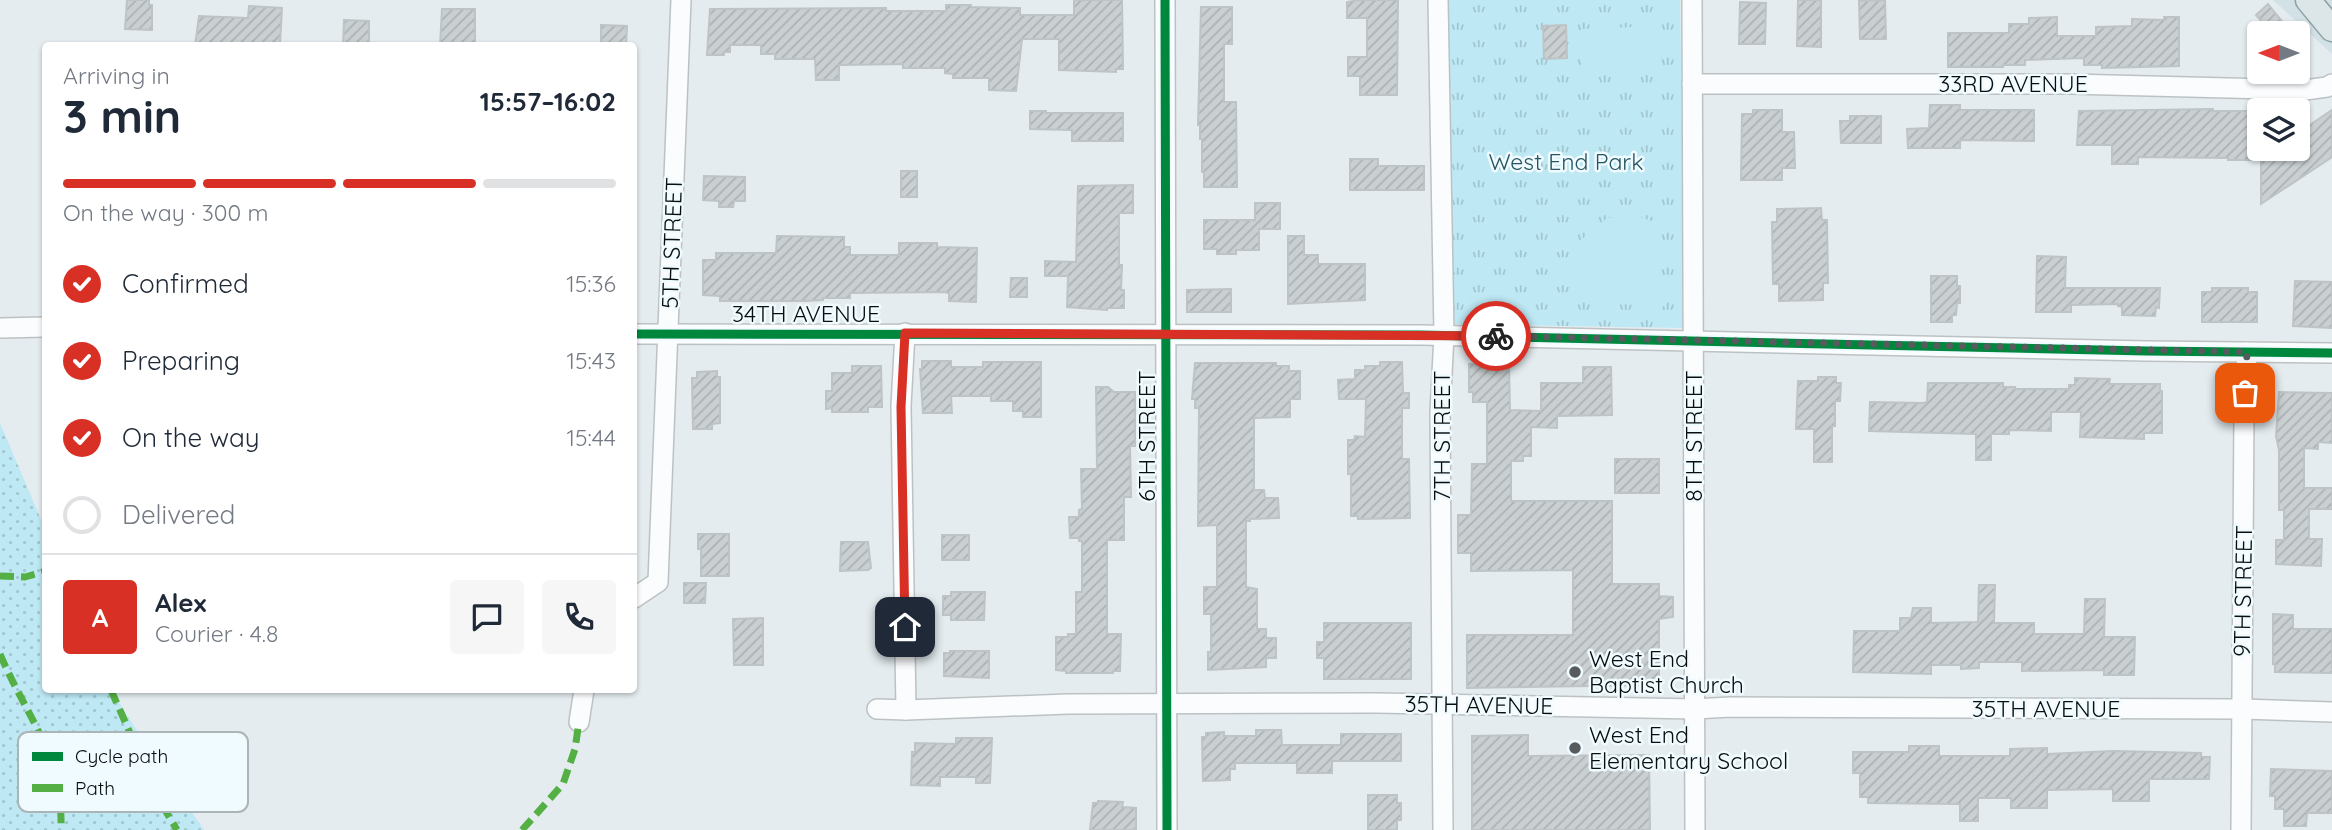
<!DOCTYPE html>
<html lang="en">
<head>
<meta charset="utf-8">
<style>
	body { margin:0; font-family:Quicksand,sans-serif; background:#f6f6f7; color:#1f2937; height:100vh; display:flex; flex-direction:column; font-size:26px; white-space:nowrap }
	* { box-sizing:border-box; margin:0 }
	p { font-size:23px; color:#747a83 }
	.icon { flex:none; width:38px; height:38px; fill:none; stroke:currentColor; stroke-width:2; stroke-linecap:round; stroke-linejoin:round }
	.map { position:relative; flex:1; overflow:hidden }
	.panel { position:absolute; left:42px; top:42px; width:595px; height:651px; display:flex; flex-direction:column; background:#fff; border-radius:7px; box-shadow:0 2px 5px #0004 }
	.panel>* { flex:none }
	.needle { width:46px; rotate:270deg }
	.fabs { position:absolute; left:2247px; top:21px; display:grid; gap:14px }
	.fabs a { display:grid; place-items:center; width:63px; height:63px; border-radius:7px; background:#fff; box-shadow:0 2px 5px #0004; font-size:35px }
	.pin { position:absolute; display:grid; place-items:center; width:60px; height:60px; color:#fff; margin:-30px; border-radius:14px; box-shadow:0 4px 10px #0006 }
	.courier { position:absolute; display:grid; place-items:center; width:70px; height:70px; margin:-35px; border:5px solid #d93025; border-radius:50%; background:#fff; color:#222; box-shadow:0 2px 9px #0007 }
	.head em { font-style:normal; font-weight:700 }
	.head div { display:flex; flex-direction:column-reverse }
	.head { display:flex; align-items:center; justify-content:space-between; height:119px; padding:0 21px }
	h1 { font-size:46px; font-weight:700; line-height:52px }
	.bar { display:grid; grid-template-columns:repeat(4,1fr); gap:10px 7px; align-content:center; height:84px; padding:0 21px }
	.bar i { height:9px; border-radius:5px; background:#e0e1e3 }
	.bar .on { background:#d93025 }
	.bar p { grid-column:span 4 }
	.line { display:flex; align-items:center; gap:18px; padding:0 21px; border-top:2px solid #e0e1e3 }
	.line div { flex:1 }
	.round { display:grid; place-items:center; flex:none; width:74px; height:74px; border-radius:7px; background:#f6f6f7 }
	ol { padding:0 21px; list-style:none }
	li { display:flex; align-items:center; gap:21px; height:77px }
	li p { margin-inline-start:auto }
	li .icon { padding:7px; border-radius:50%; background:#d93025; color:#fff; stroke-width:4 }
	li:last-child { color:#747a83 }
	li i { width:38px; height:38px; border:4px solid #e0e1e3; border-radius:50% }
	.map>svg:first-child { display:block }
</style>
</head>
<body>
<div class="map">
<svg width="2332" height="830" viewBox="0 0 2332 830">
	<defs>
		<pattern id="grass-dots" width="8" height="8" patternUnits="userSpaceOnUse" patternTransform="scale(1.75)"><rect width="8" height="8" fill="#bde8f4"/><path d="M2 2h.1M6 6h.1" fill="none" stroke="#a1c6d0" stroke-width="1.8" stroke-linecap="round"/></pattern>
		<pattern id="park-tufts" width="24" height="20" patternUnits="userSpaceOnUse" patternTransform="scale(1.75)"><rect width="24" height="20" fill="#bde8f4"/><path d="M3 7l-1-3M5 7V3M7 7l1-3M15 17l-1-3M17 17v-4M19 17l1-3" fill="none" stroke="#a1c6d0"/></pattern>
		<pattern id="building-hatch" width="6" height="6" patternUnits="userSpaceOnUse" patternTransform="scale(1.75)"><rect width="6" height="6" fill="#cad0d2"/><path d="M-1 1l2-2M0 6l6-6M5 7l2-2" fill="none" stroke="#acb1b3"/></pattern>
	</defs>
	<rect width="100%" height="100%" fill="#e4ecef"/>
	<!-- built -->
	<path fill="#d2e1e6" d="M2273,0h59v55v-1z"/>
	<!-- grass -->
	<path fill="url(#grass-dots)" d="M0,423l45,106 1,161h68l8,18 82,122h-204z"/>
	<!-- park -->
	<path fill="url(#park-tufts)" d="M1447,0h233l5,328 -232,-4z"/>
	<!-- garden -->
	<g fill="#bde8f4">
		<path d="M1660,26l-1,45 -77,3 -1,-45z"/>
		<path d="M1635,215l25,9 2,61 10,13 -17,16 -12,-9 -54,-2 -14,-15 -3,-20 10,-29 25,-21z"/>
	</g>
	<!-- building -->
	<g fill="url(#building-hatch)" stroke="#bec4c6" stroke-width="2">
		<path d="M127,0h22v5h3v25l-27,-1z"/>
		<path d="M1074,0h48l1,69h-7v3l-57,-2v-31h-37l-6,52 -27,-1v-12h-36v-4l-8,-1v-5h-42v-4l-64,1v15h-23l-1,-21h-40v-5h-14v-9h-31v7h-6v3h-17l3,-46 176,-1v3h60v-6h25v2l49,1v7h54z"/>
		<path d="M1359,0h39l-1,95h-37v-19h-12v-19h19v-39h-20v-16z"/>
		<path d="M1798,0h23v47l-24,-1z"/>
		<path d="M1885,0l1,39h-26l-1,-38z"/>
		<path d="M1740,2l26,1 -1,41h-26z"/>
		<path d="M2268,4l8,10 16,19h-41l12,-10 -7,-8z"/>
		<path d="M249,6l33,2 -2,36 -85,2 4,-30 49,2z"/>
		<path d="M1201,7h31v37h-8v58h12l1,85h-33v-15h-2v-33h-2v-14h-2z"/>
		<path d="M442,9h33v37h-35z"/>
		<path d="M2057,17v19h39v-9l36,-1v-7l32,1v-3h15v49l-77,2v-3h-18v-7l-59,2v5h-22v2h-55v-34h61v-9h20v-6z"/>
		<path d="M344,20l25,1v25h-26z"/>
		<path d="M601,25l26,1 -1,20h-25z"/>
		<path d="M1566,25l1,33 -23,1 -1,-33z"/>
		<path d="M1930,105h30v5h74v31l-74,-1v8h-52l-1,-19 22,-1z"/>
		<path d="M2213,109v2h40v49h-25v-2l-90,-1v7h-26v-19h-35l2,-34z"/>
		<path d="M1753,110h29v22h12l1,36h-13v12h-41l1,-66h11z"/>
		<path d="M2332,110v47l-71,47v-46l14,-9h23v-16z"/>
		<path d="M1030,111h16v2h77v28h-51v-11l-42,-1z"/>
		<path d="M1850,116h31v27h-40l-1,-22h10z"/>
		<path d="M1350,159h28v7h46v24h-74z"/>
		<rect x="901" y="171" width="16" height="26"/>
		<path d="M704,176l41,1v24h-11l-1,6h-14v-6l-16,-1z"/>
		<path d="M1133,185v28h-14v52h3l-1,25h3v18h-17v2l-40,-3 1,-31h-23v-15l31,1 2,-76z"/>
		<path d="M1255,203h25v26h-21v21h-23v4h-19v-5h-13v-29h51z"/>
		<path d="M1821,208l1,12h5l1,63h-5v17l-44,1v-17h-6l-1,-62h5v-13z"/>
		<path d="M777,236l67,1v10h6v8h49v-12h38v4l40,1 -1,54 -27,-1v-8l-6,-1 -93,1v5h-27v2l-18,1h-85v-5l-17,-1v-35h13v-7h60z"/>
		<path d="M1288,236h16v19h14v9h47v36l-77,4z"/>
		<path d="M2037,256l29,1 -1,31h95l-1,20 -3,-1 -1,9 -33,-1v-8l-4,-1v-2l-47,1v7h-35z"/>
		<path d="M1931,276h26v10h3v17h-3l-1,12h-4v7h-21z"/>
		<path d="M1011,278h16v19h-17z"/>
		<path d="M2295,281l37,1v46l-39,-2z"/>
		<path d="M2212,288h36v4h9v30h-55v-30h10z"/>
		<path d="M1231,289v23h-44v-22z"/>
		<path d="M922,361h29v6h32v-5h58v55h-18v-6h-10v-10h-22v-5h-40l1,17h-29l-3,-44h2z"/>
		<path d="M1380,362h22l1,31h6v15h-7v51h7l1,59 -52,1v-3h-7v-42h-3v-34h6l1,-4 10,1 1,-38h-27l-1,-19 17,-1v-9h10v-4h15z"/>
		<path d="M1195,363h81v3h13v5h11v28h-10v18l-36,1v72h10l1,8h13l1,20 -29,1v2h-4v66l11,2v40h9v9h10v20h-10v9l-58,3v-18h3v-38h-7v-27h13v-62l-19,1 1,-118h-4v-9h-3z"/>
		<path d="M1509,363l1,47 31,1v-28h42v-16h28l1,48 -55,1v12l-26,-1v29h-8v5h-12v40h101v83h47v12l14,1v20l-14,2v66l-192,3v-53h106v-65l-102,1v-18h-13v-38h13l1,-51h15v-62h-14v-10h-4v-28z"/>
		<path d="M852,366h29l1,41h-14v5h-36v-4l-6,1v-18h6v-18h20z"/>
		<path d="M717,371v6h3v46l-8,1v5h-19l-1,-51h5v-6z"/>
		<path d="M1818,377h18v6h5l-1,18h-5v25h-3v36h-18v-33h-18l2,-48h20z"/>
		<path d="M2075,378l35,1 -1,5h51v7h2v42h-18v6l-64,-2 1,-25h-30v19l-42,-1v4h-18v26h-15v-26l-107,-3 1,-29 53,1 4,-1 1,-19h75v4h12v2h54v-4h6z"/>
		<path d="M1096,387h12l6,5h21v54h-5l1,51h-7v43h-17v94h14l-1,37h-7v2h-47v-2l-10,-1v-33h12v-3h8v-42h6v-51h-3v-3h-9l-1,-21h10v-7l3,-1 -1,-40h16z"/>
		<path d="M2279,392l53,1v50l-14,-1v7l-14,-1v40h28v21h-23v30h13l-1,27 -45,-2v-24h8v-30h-5v-60l-3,-14z"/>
		<rect x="1615" y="459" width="44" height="34"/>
		<path d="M698,534h31v42h-28v-27h-3z"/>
		<rect x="942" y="535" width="27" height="25"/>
		<path d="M841,542h27l3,26 -3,2 -28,1z"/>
		<path d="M684,583h22l-1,20h-21z"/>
		<path d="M1979,585h16l-1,38h40v11h50l1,-35h20l-1,38h31l-1,38h-30v-5l-82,1v-9h-43v6l-18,1v-4h-30v9l-78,-2 1,-41h46v-13h11l2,-10h18v15l47,-1z"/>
		<path d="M951,592h34l-1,28h-33v-5h-8v-19h8z"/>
		<path d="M2273,614l20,1v14h39v44l-57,-1v-8h-2z"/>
		<path d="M763,618v47h-29l-1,-46z"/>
		<path d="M1324,623h87v56h-87v-21h-7v-16h7z"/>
		<path d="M950,651h39v27l-45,-2v-23h6z"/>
		<path d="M1256,730h25l1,15h59v-11h60v27h-69v12h-35v-10h-62v6h-5v11l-27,1 -1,-44h4v-4l18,-1v4h32z"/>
		<path d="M1528,735v21l121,-1 1,75h-178v-94z"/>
		<path d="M956,738h36l-2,45h-14v-6h-36v9l-29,-1 1,-33h3v-9l41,1z"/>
		<path d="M1909,746h30v10h71v-7l37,-1v6l66,-3 88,2v4h9l-1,22h-60v22h-36v-12l-66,1v18h-36v-10h-33v23h-18v-17l-92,-1v-6h-8v-24h-7v-21h56z"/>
		<path d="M2271,769l61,2v42h-25l-1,13h-22v-17h-9v-13h-5z"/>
		<path d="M1368,795h29v8h4v17h-4v10h-29z"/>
		<path d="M1098,801l25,1 -1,5 14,1v22h-46l3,-27h5z"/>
	</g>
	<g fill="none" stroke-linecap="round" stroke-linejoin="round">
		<!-- minor casing -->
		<g stroke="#bcc2c4" stroke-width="22">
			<g id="minor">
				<path d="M1165,0l2,830"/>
				<path d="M1438,0l6,335 -4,78 3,417"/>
				<path d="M1692,0l3,830"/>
				<path d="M1692,84h378l235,6 22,-3 5,-3"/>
				<path d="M0,328l46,-1"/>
				<path d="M905,333l-4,73 5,304"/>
				<path d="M634,334l786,1 726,16 186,2"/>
				<path d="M634,598l24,-16 23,-582"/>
				<path d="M877,709l29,1 162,-6 308,-1 319,6 35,-2 512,2 90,3"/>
				<path d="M579,722l5,-32"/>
				<path d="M2241,830l3,-417 3,-61"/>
			</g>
		</g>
		<!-- major casing -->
		<g stroke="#8da0a5" stroke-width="27">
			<path id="major" d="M2308,0l24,29"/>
		</g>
		<!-- minor -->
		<use href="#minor" stroke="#fbfcfd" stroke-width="19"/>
		<!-- major -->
		<use href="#major" stroke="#dce5e7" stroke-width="24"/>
		<!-- quiet -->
		<g stroke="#54b044" stroke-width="7" stroke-dasharray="14 7" stroke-linecap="butt">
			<path d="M0,576l25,1 21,-6"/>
			<path d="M0,654c27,64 63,100 61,176"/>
			<path d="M111,690l50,113 16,27"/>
			<path d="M522,830l41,-46 12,-35 4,-27"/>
		</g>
		<!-- cycleway casing -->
		<g stroke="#f0fbff" stroke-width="13">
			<g id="cycleway">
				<path d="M1165,0l2,830"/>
				<path d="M634,334l786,1 726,16 186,2"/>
			</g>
		</g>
		<!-- cycleway -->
		<use href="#cycleway" stroke="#00873e" stroke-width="9"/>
	</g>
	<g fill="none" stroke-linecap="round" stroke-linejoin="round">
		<!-- done -->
		<path stroke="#565b5d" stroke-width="7" stroke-dasharray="0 12.6" d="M1496,336l751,16 -2,41"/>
		<!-- route -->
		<path stroke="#d93025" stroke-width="9" d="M905,627l-4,-220 4,-74 591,3"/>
	</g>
	<!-- markers -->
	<g fill="#565b5d" stroke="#f0fbff" stroke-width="2.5">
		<circle cx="1575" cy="672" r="7"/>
		<circle cx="1575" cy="748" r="7"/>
	</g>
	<g text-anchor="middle" stroke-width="5" stroke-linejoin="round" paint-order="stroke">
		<!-- street labels -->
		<g font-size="23" fill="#090d0f" stroke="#f0fbff">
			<text x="2013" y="92">33RD AVENUE</text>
			<text transform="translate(672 243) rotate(-88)" y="8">5TH STREET</text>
			<text x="806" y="322">34TH AVENUE</text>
			<text transform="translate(1147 436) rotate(-90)" y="8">6TH STREET</text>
			<text transform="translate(1442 436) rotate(-90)" y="8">7TH STREET</text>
			<text transform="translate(1694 436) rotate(-90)" y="8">8TH STREET</text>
			<text transform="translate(2243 591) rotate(-89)" y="8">9TH STREET</text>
			<text transform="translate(1479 705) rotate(1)" y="8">35TH AVENUE</text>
			<text x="2046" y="717">35TH AVENUE</text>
		</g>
		<!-- park labels -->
		<g font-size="23" fill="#275663" stroke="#f0fbff">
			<text x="1566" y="170">West End Park</text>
		</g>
		<!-- poi labels -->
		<g font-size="23" fill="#090d0f" stroke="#f0fbff" text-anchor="start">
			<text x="1589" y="667">West End<tspan x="1589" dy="26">Baptist Church</tspan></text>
			<text x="1589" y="743">West End<tspan x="1589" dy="26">Elementary School</tspan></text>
		</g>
	</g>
	<!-- legend -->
	<rect x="18" y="732" width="230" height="80" rx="10" fill="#f0fbff" stroke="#abb4b7" stroke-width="2"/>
	<rect x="32" y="752" width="31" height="9" fill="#00873e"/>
	<rect x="32" y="784" width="31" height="8" fill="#54b044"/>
	<g font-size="19" fill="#090d0f">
		<text x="75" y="763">Cycle path</text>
		<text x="75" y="795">Path</text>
	</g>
</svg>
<div class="fabs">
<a><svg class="needle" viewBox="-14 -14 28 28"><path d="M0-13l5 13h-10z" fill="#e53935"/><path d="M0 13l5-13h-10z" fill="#747a83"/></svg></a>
<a><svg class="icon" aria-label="layers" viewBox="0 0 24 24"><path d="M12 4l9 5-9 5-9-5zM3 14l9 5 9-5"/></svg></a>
</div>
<div class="pin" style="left:2245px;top:393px;background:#ea580c"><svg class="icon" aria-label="bag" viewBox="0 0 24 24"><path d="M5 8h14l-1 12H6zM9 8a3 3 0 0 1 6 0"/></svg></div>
<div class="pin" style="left:905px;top:627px;background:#1f2937"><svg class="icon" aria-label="home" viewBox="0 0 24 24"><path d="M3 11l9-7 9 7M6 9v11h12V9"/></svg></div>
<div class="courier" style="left:1496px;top:336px"><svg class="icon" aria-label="bike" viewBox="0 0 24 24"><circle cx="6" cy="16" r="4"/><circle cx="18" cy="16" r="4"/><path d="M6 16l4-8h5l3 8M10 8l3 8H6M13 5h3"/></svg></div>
<section class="panel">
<div class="head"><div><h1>3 min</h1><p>Arriving in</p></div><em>15:57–16:02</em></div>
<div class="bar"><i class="on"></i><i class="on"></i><i class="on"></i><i></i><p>On the way · 300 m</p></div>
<ol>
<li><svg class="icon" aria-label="check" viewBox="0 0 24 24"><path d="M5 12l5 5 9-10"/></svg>Confirmed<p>15:36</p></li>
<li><svg class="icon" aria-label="check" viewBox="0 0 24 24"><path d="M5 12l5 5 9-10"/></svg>Preparing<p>15:43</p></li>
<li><svg class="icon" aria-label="check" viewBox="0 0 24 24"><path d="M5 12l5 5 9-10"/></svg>On the way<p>15:44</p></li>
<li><i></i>Delivered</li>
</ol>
<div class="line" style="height:126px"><b class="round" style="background:#d93025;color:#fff">A</b><div><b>Alex</b><p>Courier · 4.8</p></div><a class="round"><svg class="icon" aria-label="chat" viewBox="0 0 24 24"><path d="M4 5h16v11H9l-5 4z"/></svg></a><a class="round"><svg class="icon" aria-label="phone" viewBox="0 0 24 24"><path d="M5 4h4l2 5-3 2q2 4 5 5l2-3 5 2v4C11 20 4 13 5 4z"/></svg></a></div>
</section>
</div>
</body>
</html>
